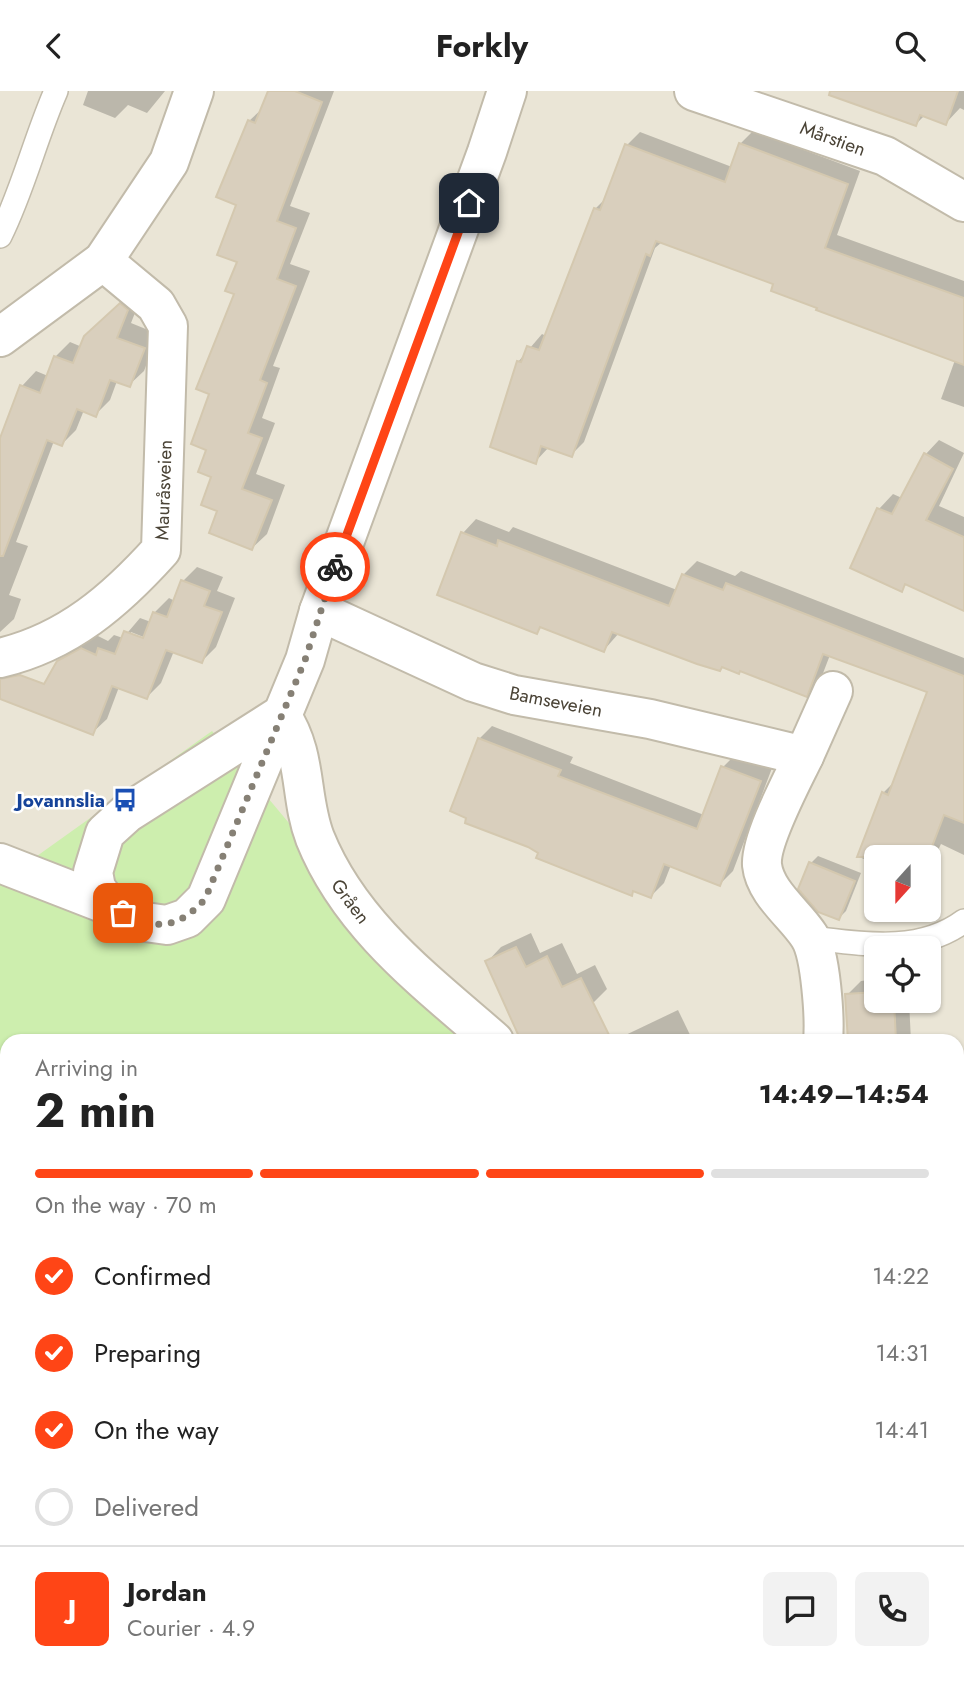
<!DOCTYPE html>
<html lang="en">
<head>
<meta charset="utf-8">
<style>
	body { margin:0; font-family:Jost,sans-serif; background:#f2f2f2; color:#222; height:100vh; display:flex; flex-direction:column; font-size:26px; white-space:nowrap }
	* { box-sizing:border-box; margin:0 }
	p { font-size:23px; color:#767676 }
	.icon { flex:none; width:38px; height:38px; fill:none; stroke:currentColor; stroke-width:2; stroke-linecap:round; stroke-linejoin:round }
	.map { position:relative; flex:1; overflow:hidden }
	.panel { position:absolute; left:0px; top:943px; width:964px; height:653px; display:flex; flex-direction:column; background:#fff; border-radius:21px 21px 0 0; box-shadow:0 2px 5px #0004 }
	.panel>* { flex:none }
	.needle { width:46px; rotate:201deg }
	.buttons { position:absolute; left:864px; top:754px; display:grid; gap:14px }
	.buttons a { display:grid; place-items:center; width:77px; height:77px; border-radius:10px; background:#fff; box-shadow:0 2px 5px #0004; font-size:35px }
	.pin { position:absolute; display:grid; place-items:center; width:60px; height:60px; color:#fff; margin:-30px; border-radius:14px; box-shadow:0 4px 10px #0006 }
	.courier { position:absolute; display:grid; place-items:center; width:70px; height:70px; margin:-35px; border:5px solid #ff4516; border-radius:50%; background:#fff; color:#222; box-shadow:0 2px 9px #0007 }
	.headline em { font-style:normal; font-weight:700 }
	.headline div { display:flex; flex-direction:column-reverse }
	.headline { display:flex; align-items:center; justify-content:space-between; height:119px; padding:0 35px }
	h1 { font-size:46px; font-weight:700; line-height:52px }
	.bar { display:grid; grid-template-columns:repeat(4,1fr); gap:10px 7px; align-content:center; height:84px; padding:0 35px }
	.bar i { height:9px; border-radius:5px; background:#e0e0e0 }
	.bar .on { background:#ff4516 }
	.bar p { grid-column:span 4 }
	.line { display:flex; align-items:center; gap:18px; padding:0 35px; border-top:2px solid #e0e0e0 }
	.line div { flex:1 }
	.round { display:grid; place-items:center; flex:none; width:74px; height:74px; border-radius:10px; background:#f2f2f2 }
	ol { padding:0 35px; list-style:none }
	li { display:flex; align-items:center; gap:21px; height:77px }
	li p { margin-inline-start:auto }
	li .icon { padding:7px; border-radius:50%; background:#ff4516; color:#fff; stroke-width:4 }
	li:last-child { color:#767676 }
	li i { width:38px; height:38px; border:4px solid #e0e0e0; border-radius:50% }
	header { display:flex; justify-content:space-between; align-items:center; height:91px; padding:0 35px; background:#fff; font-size:32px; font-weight:700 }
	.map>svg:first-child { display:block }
</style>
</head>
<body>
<header><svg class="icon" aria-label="back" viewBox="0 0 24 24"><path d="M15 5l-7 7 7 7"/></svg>Forkly<svg class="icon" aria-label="search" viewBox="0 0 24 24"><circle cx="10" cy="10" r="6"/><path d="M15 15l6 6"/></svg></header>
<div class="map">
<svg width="964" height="1595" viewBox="0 0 964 1595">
	<rect width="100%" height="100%" fill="#f6f2e9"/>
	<!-- residential -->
	<g fill="#eae5d6" fill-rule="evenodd">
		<path d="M0,0h964v1044l-7,4v-98h-468l-466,-175 -23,12zM877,766h52v53h-52zM877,858h52v52h-52z"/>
		<path d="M964,1146v106l-7,2v-107z"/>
	</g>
	<!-- green -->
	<g fill="#cdeeae">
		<path d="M212,640l138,165 139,145h-482v639h868l-7,6h-868v-808l23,-12z"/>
		<path d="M964,1044v102l-7,1v-99z"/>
		<path d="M964,1252v260l-7,6v-264z"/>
	</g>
	<!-- water -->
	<path fill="#a0cff8" d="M964,1512v83h-96l7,-6h82v-71z"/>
	<!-- shadow -->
	<g fill="#0003" fill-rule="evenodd">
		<path d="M88,0h77l-18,22 -19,-8 -13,13 -32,-13z"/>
		<path d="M270,0h64l-44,115 20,7 -20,51 20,7 -37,95 7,2 -18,50 13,5 -19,51 29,11 -18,49 -15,14 -33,-38 -10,-61 2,-56 25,-100 2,-89 11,-83 15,-14z"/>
		<path d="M867,0h97v19l-4,-2 -14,15 -21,-8 -9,9z"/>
		<path d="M753,40l107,40 -23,64 127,46v126l-23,-8 14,-39 -135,-53 -45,-24 -113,-41 -7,6 -71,194 -13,13 -22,-8 -14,15 -17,-100 24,-28 4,2 49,-127 12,-12 20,-52 13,-13 92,35 8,-23z"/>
		<path d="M135,199l7,5 -11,28 27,11 -14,37 -15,14 -12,-4 -7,19 -15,15 -11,-5 -8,20 -14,14 -8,-3 -38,101 12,4 -19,49 12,4 -7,20 -14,13v-191l22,-55 14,-15 12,5 7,-19 15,-15 12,5 19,-26z"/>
		<path d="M939,349l25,13 -25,53 25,11v92l-57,-25 -6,5 -48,-22 26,-58 14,-15 9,4 23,-43z"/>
		<path d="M476,428l33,13 4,-5 164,63 6,-15 14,-14 38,15 6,-5 223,87v197l-23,-11 -12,25v-12h-52v7l-18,-7 24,-64 12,-12 34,-90 -99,-36 -10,26 -14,14 -65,-25 -122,-37 -15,17 -62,-24 -5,6 -74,-99z"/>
		<path d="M197,476l26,10 -6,14 18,7 -19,49 -14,14 -28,-10 -13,32 -14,14 -28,-10 -12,32 -15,14 -33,-71 15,-15 22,-12 12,6 6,-6 9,3 17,-20 11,4 3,-9 15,-15 6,3 8,-20zM131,541l20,8 -20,-4z"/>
		<path d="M492,635l81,31 -3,6 134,52 19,-48 13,-13 36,14 -39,103 -13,13 -49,-19 -7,18 -13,13 -16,-6 -4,4 -91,-42 -61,-113z"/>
		<path d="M818,765l43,17 -15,38 -7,7 -39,-30 11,-25z"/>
		<path d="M531,842l9,20 22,-10 15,31 18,-9 12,24 -14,14 -106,-41 14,-15z"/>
		<path d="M877,888v22h32l2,40h-61l-3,-46 14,-14z"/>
		<path d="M678,919l15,31h-80z"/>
		<path d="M964,1015v29l-7,-5v-16z"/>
		<path d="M964,1157v90l-7,-3v-68z"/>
	</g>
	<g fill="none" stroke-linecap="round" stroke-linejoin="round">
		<!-- stream -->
		<path stroke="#a0cff8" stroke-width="12" d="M0,1304l7,-4"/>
	</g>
	<!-- building -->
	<g fill="#d9cfbd" stroke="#d4c8af" stroke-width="2">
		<path d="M268,0h27l27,11 -45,119 19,7 -19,51 19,7 -36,94 7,3 -19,50 14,5 -20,51 30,11 -20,50 -43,-17 8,-22 -16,-6 10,-28 -13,-5 8,-22 -15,-6 18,-50 -13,-5 38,-95 -9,-3 12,-29 -20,-7 19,-50 -20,-8 32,-77 7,3z"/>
		<path d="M830,0h128l-12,34 -26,-10 -4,11 -87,-31z"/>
		<path d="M739,52l109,41 -23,64 139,50v67l-148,-55 1,-2 -46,-17 2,-7 -117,-43 -6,15 -4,-2 -74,203 -31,-11 -5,18 -46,-17 27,-86 4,1 6,-16 12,4 55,-142 6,2 25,-66 100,38z"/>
		<path d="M120,212l8,7 -11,28 28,10 -15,39 -20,-7 -14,37 -19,-8 -15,37 -15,-6 -44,116h-3v-118l20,-53 20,8 14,-37 19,7 11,-27z"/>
		<path d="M924,362l29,16 -27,51 38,17v74l-59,-27 -3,8 -52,-24 27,-60 15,6z"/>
		<path d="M461,441l36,14 1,-6 171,66 13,-32 41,16 3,-7 238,93v147l-20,-8 -16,42h-71l25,-65 6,3 39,-103 -104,-38 -16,43 -67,-26 -1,3 -17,-7 -2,4 -23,-7 -85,-32 -8,20 -64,-25 -3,7 -100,-39z"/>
		<path d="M181,489l29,11 -6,15 18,6 -20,51 -36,-13 -19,49 -35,-13 -19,49 -93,-36v-20l20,-4 24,9 13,-23 24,-13 15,7 2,-7 17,6 9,-23 19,7 10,-26 14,5z"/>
		<path d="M478,647l83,32 -3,6 139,53 24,-63 40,15 -41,105 -56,-22 -13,34 -18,-7 -1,5 -96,-38 2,-5 -10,-6 -63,-24 1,-5 -16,-7z"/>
		<path d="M809,771l46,19 -16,39 -21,-8 -20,-23z"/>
		<path d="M516,856l10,20 21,-11 15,31 19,-9 31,63h-91l-36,-80z"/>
		<path d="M877,901v9h17l2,40h-48l-3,-47z"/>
	</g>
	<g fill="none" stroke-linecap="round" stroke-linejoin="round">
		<!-- service casing -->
		<g stroke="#c2bbaa" stroke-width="26">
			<g id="service">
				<path d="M0,145c23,-46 35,-97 56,-145"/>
				<path d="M811,847c52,6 109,16 153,-17"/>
			</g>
		</g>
		<!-- minor casing -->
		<g stroke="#c2bbaa" stroke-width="42">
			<g id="minor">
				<path d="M694,0l191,65 79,46"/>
				<path d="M0,246l103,-76 66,-99 25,-71"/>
				<path d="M319,520l154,71 41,13 136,24 154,37c-11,23 -44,84 -42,109 3,28 33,49 47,71 12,18 16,83 14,105"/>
				<path d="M0,567c68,-16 116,-58 161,-108l7,-224 -12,-21 -53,-44"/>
				<path d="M281,624c27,41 18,81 34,123 35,87 110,143 179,203"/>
				<path d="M804,665l29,-65"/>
				<path d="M0,772l108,42"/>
				<path d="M957,1106l7,-3"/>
			</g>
		</g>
		<!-- tertiary casing -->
		<g stroke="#c2bbaa" stroke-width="42">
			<path id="tertiary" d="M281,624l-154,98 -22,20 -12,39 3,16 12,17 30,16 29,4 20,-7 19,-19 99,-239 14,-49 168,-459 20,-61"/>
		</g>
		<!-- service -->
		<use href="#service" stroke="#fff" stroke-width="23"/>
		<!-- minor -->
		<use href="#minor" stroke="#fff" stroke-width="38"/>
		<!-- tertiary -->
		<use href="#tertiary" stroke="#fff" stroke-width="38"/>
	</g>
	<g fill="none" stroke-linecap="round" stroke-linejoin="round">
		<!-- done -->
		<path stroke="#868075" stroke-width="7" stroke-dasharray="0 12.6" d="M123,822c35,19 57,14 82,-14l100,-239 30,-93"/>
		<!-- route -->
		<path stroke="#ff4516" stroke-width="9" d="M335,476l134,-364"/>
	</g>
	<!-- icons -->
	<defs>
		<g id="bus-bare" transform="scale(1.89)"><path d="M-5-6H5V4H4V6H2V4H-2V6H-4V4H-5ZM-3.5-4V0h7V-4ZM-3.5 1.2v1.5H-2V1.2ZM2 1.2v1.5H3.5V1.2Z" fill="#1a4fb4" stroke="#fff" stroke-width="2.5" paint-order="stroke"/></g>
	</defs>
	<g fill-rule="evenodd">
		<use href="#bus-bare" x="125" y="709"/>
	</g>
	<g text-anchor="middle" stroke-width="5" stroke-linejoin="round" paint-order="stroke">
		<!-- street labels -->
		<g font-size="19" fill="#4a4336" stroke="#fff">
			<text transform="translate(833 47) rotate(20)" y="7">Mårstien</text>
			<text transform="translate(163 399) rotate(-88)" y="7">Mauråsveien</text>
			<text transform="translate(556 610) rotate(11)" y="7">Bamseveien</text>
			<text transform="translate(351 810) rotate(53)" y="7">Gråen</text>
		</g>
		<!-- transit labels -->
		<g font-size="19" font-weight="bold" fill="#164399" stroke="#fff" text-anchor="end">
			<text x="105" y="716">Jovannslia</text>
		</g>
	</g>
</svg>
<div class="buttons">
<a><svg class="needle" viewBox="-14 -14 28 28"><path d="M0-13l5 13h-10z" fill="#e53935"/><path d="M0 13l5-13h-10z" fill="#767676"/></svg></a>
<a><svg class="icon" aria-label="locate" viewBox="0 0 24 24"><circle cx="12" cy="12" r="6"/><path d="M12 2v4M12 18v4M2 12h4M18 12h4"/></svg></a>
</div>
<div class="pin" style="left:123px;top:822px;background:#ea580c"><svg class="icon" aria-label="bag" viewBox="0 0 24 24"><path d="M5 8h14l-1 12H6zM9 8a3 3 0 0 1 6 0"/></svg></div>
<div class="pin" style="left:469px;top:112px;background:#1f2937"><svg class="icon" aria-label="home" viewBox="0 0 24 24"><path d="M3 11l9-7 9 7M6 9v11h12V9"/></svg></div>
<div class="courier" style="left:335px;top:476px"><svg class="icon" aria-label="bike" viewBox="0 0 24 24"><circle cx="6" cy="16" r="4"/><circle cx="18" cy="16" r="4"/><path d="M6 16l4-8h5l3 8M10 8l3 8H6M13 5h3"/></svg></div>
<section class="panel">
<div class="headline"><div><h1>2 min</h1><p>Arriving in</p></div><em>14:49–14:54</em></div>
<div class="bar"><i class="on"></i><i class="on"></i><i class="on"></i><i></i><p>On the way · 70 m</p></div>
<ol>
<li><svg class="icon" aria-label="check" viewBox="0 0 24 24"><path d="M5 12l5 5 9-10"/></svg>Confirmed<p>14:22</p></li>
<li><svg class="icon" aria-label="check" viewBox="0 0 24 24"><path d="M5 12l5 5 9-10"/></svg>Preparing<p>14:31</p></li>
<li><svg class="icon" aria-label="check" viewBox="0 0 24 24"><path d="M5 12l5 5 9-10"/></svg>On the way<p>14:41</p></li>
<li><i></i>Delivered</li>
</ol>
<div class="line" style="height:126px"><b class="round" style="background:#ff4516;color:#fff">J</b><div><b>Jordan</b><p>Courier · 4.9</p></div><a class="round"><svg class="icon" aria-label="chat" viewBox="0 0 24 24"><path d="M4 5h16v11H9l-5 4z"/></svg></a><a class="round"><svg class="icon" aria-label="phone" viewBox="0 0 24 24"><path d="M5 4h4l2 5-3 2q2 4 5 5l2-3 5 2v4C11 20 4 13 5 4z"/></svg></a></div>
</section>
</div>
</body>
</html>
